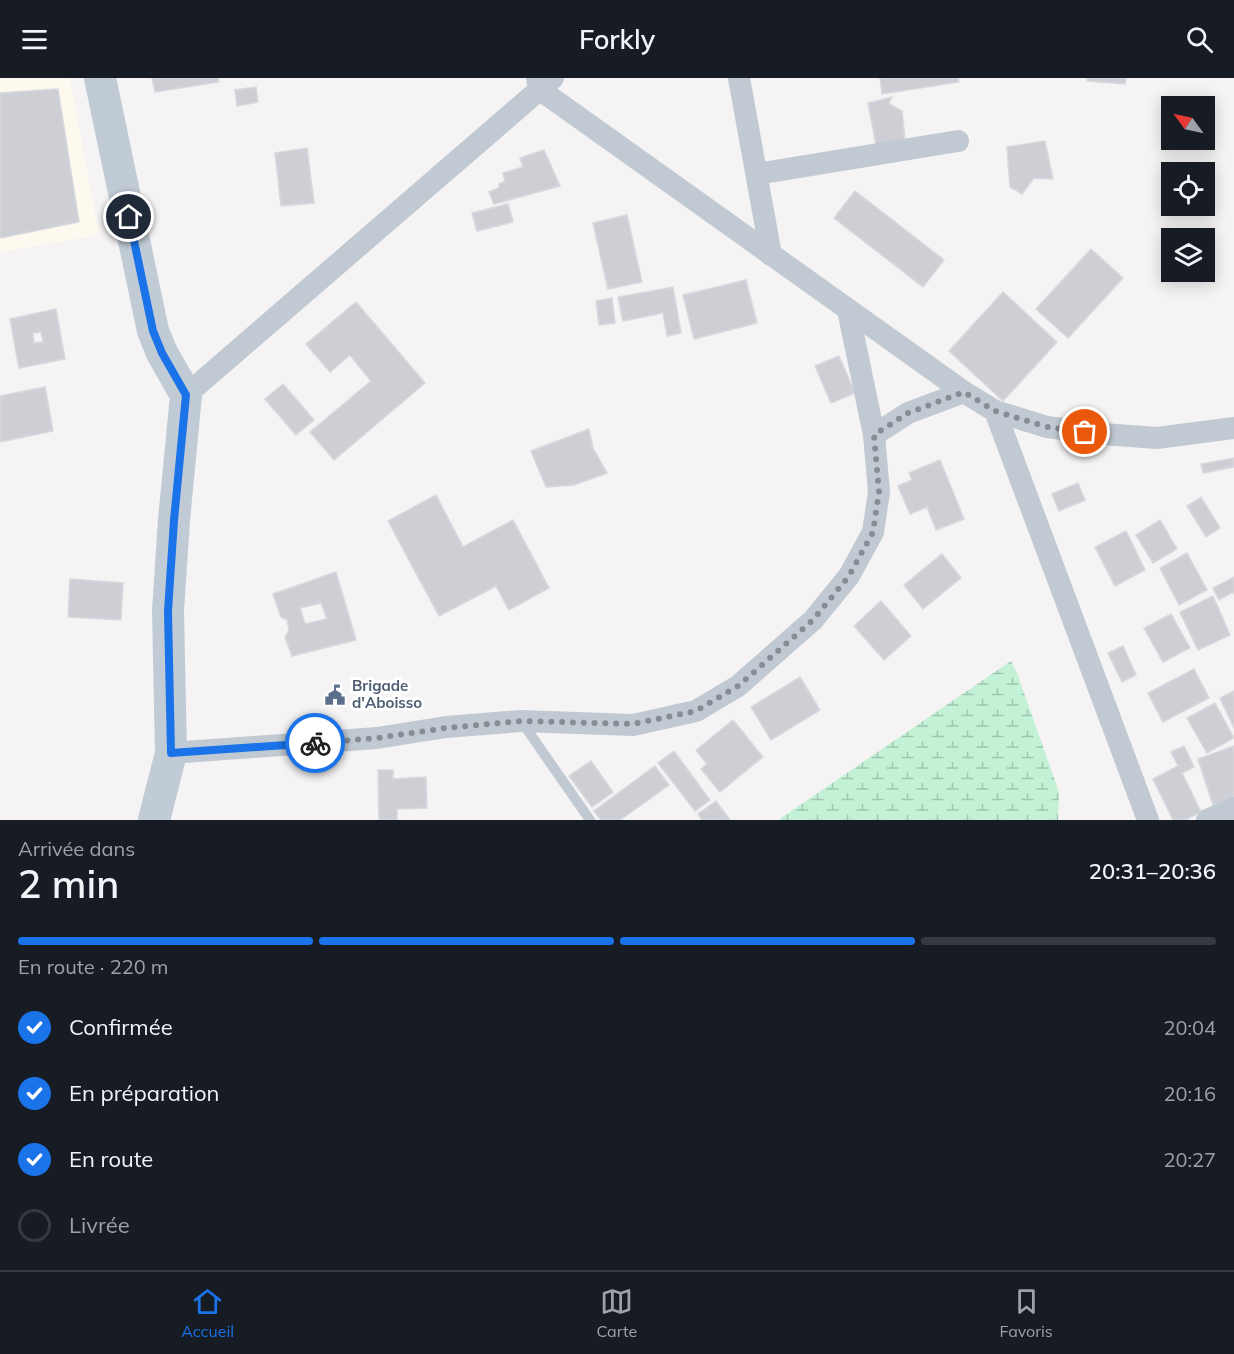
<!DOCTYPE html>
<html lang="fr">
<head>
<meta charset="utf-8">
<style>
	body { margin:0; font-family:Mulish,sans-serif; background:#20242c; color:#f1f3f6; height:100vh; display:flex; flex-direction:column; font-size:22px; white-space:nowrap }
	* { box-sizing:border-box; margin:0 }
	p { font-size:20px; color:#9ea1a6 }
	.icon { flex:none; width:33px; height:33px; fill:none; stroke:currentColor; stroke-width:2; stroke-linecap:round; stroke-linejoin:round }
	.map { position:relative; height:742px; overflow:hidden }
	.details { display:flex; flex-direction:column; background:#171b24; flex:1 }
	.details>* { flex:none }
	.needle { width:39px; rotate:303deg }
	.controls { position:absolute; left:1161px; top:18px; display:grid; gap:12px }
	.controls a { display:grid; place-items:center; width:54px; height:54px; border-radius:0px; background:#171b24; box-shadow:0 3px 15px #0003; font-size:30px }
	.pin { position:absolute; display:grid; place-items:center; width:51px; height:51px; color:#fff; margin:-26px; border:3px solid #fff; border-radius:50%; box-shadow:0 2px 6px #0007 }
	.courier { position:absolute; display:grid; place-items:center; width:60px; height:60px; margin:-30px; border:4px solid #1a73e8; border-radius:50%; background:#fff; color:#222; box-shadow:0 2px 8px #0007 }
	.overview em { font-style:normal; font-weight:600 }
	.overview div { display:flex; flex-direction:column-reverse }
	.overview { display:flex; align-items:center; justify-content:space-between; height:102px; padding:0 18px }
	h1 { font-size:39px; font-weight:600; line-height:45px }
	.bar { display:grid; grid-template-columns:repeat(4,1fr); gap:9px 6px; align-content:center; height:72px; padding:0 18px }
	.bar i { height:8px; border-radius:4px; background:#363941 }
	.bar .active { background:#1a73e8 }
	.bar p { grid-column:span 4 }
	ol { padding:0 18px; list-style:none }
	li { display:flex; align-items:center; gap:18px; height:66px }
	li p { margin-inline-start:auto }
	li .icon { padding:6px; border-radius:50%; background:#1a73e8; color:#fff; stroke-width:4 }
	li:last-child { color:#9ea1a6 }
	li i { width:33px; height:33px; border:3px solid #363941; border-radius:50% }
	header { display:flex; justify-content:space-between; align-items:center; height:78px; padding:0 18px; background:#171b24; font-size:27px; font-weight:600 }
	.menu { display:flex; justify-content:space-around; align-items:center; height:84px; border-top:2px solid #363941; background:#171b24; font-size:16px; color:#9ea1a6 }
	.menu a { display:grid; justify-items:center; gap:3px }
	.menu .active { color:#1a73e8 }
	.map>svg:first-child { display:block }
</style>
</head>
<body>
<header><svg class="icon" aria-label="menu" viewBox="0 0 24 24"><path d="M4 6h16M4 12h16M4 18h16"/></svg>Forkly<svg class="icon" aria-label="search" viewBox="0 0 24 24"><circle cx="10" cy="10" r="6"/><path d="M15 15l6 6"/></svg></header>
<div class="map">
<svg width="1234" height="742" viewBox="0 0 1234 742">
	<defs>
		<pattern id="wetland-marsh" width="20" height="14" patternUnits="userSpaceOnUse" patternTransform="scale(1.5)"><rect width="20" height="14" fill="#c3f1d5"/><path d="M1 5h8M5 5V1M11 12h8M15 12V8" fill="none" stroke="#a0c6b0"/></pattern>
	</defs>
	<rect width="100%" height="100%" fill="#f5f3f3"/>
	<!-- commercial -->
	<path fill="#fdf9ef" d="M0,0h70l29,157 -99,17z"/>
	<!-- wetland -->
	<path fill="url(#wetland-marsh)" d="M1011,583l7,15 41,116 -1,28h-280z"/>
	<!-- building -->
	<g fill="#cdcfd5" stroke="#d7d9de" stroke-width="1.5" fill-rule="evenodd">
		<path d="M152,0h66l1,4 -64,10z"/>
		<path d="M880,0h78l1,4 -77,12z"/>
		<path d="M1087,0h39l-1,6 -38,-3z"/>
		<path d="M256,9l2,15 -21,4 -2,-16z"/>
		<path d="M58,11l21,133 -79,16v-145z"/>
		<path d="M892,19l-3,7 13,7 3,29 -29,5 -8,-42z"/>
		<path d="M1045,63l8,38 -19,-1 -12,16 -12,-7 -3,-40z"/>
		<path d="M307,70l7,55 -33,3 -6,-53z"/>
		<path d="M544,72l16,36 -66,18 -5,-12 10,-4v-4l6,-3 -2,-8 20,-6 -3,-9z"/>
		<path d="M855,113l89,69 -21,27 -89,-69z"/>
		<path d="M508,126l5,18 -36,9 -5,-18z"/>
		<path d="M627,137l15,67 -34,7 -15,-66z"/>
		<path d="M1091,171l32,29 -55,60 -32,-29z"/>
		<path d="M746,202l11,43 -63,16 -11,-44z"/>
		<path d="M673,209l8,46 -14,3 -4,-23 -40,8 -5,-24z"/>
		<path d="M1003,214l54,50 -54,59 -54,-50z"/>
		<path d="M612,220l3,25 -16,2 -3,-24z"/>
		<path d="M356,224l69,81 -91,77 -24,-28 61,-51 -21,-26 -20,17 -24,-28z"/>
		<path d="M56,231l9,50 -46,9 -9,-49zM41,254l2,10 -9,1 -1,-10z"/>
		<path d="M839,278l16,37 -24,10 -16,-37z"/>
		<path d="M283,306l31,36 -18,15 -31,-36z"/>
		<path d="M45,309l8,44 -53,11v-46z"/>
		<path d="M589,351l4,19 14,25 -33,12 -28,2 -15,-36z"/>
		<path d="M1234,380v9l-31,6 -2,-9z"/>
		<path d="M940,382l24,59 -28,11 -9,-23 -17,7 -12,-28 14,-6 -3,-7z"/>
		<path d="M1078,405l7,17 -26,11 -7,-17z"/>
		<path d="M436,417l27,52 50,-27 36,68 -40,22 -13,-24 -57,30 -51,-95z"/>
		<path d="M1201,419l19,31 -14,9 -19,-31z"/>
		<path d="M1160,442l17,29 -24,14 -17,-28z"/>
		<path d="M1126,453l19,39 -30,16 -20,-39z"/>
		<path d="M1187,475l20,37 -28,15 -19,-37z"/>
		<path d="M942,476l19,24 -38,31 -19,-24z"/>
		<path d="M336,494l20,68 -64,16 -7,-19 4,-7 -2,-10 -6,-3 -8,-23zM321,525l6,16 -22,5 -5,-16z"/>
		<path d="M1234,499v17l-1,-2 -14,8 -6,-12z"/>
		<path d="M70,501l53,4 -2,37 -53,-3z"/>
		<path d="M1213,518l17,39 -32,15 -18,-38z"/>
		<path d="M881,523l30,35 -27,24 -30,-34z"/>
		<path d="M1171,536l19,34 -27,14 -19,-34z"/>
		<path d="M1123,568l13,29 -14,7 -14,-29z"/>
		<path d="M1194,591l15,29 -46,24 -15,-29z"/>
		<path d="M800,599l20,33 -49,30 -20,-33z"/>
		<path d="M1234,613v37l-14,-30z"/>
		<path d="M1215,625l19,35 -27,15 -20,-35z"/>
		<path d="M733,642l30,37 -43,35 -19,-23 6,-5 -11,-14z"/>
		<path d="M1184,668l10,21 -12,6 19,39 -16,8h-12l-20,-41 25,-13 -7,-14z"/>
		<path d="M1234,668v52l-21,7 -15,-46z"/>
		<path d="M674,673l36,49 -15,11 -37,-48z"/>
		<path d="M591,683l22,31 -21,15 -23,-31z"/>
		<path d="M655,688l14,19 -49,35h-19l-7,-9z"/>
		<path d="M378,692h15v9l33,-2 1,31 -30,1v11h-18z"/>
		<path d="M716,723l14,19h-28l-4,-6z"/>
	</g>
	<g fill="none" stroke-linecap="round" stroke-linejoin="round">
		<!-- service -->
		<path stroke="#c1cad2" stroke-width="10" d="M521,643l69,99"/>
		<!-- minor -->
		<g stroke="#c1cad2" stroke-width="22">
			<path d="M537,0l2,11 425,303 31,19 52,16 56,7 54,4 77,-10"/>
			<path d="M739,0l32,177"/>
			<path d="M757,96l201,-33"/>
			<path d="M186,317l367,-317"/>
			<path d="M995,333l153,409"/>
			<path d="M874,357l34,-22 56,-21"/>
			<path d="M171,675l206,-15 69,-11 75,-6 112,4 63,-14 42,-25 75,-66 36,-44 24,-44 6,-40 -5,-57 -26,-125"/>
			<path d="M1207,742l27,-12"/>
		</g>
		<!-- secondary -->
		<path stroke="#c1cbd6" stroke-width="32" d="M100,0l53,253 9,22 24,42 -12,125 -6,91 3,142 -17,67"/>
	</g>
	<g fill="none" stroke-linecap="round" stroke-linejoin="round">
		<!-- done -->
		<path stroke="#868d94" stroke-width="6" stroke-dasharray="0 10.8" d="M315,665l62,-5 69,-10 75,-7 112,3 63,-13 42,-25 15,-13 60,-53 36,-44 24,-44 6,-40 -5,-57 34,-22 56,-21 31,19 52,16 38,5"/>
		<!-- route -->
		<path stroke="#1a73e8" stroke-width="8" d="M129,139l24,114 9,22 24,42 -12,125 -6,91 3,142 144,-10"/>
	</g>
	<!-- icons -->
	<defs>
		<g id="civic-bare" transform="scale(1.62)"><path d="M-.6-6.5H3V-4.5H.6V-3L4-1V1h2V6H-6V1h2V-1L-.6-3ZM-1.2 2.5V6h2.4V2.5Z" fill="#5c6f8a" stroke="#fff" stroke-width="2.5" paint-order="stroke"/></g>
	</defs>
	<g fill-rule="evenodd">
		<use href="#civic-bare" x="335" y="617"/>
	</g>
	<g text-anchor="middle" stroke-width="6" stroke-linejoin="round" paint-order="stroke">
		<!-- service labels -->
		<g font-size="15" font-weight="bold" fill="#4e5e75" stroke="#fff" text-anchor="start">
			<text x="352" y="613">Brigade<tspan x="352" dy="17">d'Aboisso</tspan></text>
		</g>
	</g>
</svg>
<div class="controls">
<a><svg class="needle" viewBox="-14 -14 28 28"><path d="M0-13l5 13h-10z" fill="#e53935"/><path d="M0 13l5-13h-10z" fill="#9ea1a6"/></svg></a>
<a><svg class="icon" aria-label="locate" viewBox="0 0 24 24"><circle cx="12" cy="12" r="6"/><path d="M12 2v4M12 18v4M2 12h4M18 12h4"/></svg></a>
<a><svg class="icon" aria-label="layers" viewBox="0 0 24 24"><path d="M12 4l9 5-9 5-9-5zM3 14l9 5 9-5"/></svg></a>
</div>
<div class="pin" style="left:1085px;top:354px;background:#ea580c"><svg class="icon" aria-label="bag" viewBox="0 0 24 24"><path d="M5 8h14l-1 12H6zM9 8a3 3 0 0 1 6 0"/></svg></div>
<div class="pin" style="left:129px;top:139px;background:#1f2937"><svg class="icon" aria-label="home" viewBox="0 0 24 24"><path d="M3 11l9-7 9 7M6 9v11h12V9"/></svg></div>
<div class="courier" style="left:315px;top:665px"><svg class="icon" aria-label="bike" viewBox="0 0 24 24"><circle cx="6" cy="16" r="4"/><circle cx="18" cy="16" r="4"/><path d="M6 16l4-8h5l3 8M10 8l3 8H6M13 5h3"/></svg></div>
</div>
<section class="details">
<div class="overview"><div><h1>2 min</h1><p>Arrivée dans</p></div><em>20:31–20:36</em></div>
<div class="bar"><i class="active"></i><i class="active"></i><i class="active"></i><i></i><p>En route · 220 m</p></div>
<ol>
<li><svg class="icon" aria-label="check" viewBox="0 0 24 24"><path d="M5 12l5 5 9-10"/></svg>Confirmée<p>20:04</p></li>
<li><svg class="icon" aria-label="check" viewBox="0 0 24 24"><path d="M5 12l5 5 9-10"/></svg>En préparation<p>20:16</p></li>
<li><svg class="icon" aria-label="check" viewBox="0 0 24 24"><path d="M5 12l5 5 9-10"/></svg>En route<p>20:27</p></li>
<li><i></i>Livrée</li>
</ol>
</section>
<nav class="menu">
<a class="active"><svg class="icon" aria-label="home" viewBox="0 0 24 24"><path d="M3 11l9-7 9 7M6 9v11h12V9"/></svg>Accueil</a>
<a><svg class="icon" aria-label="map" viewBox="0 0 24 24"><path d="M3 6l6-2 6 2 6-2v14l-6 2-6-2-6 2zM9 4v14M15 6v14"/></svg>Carte</a>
<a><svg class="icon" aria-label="saved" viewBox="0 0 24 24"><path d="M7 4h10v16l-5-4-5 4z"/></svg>Favoris</a>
</nav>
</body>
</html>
